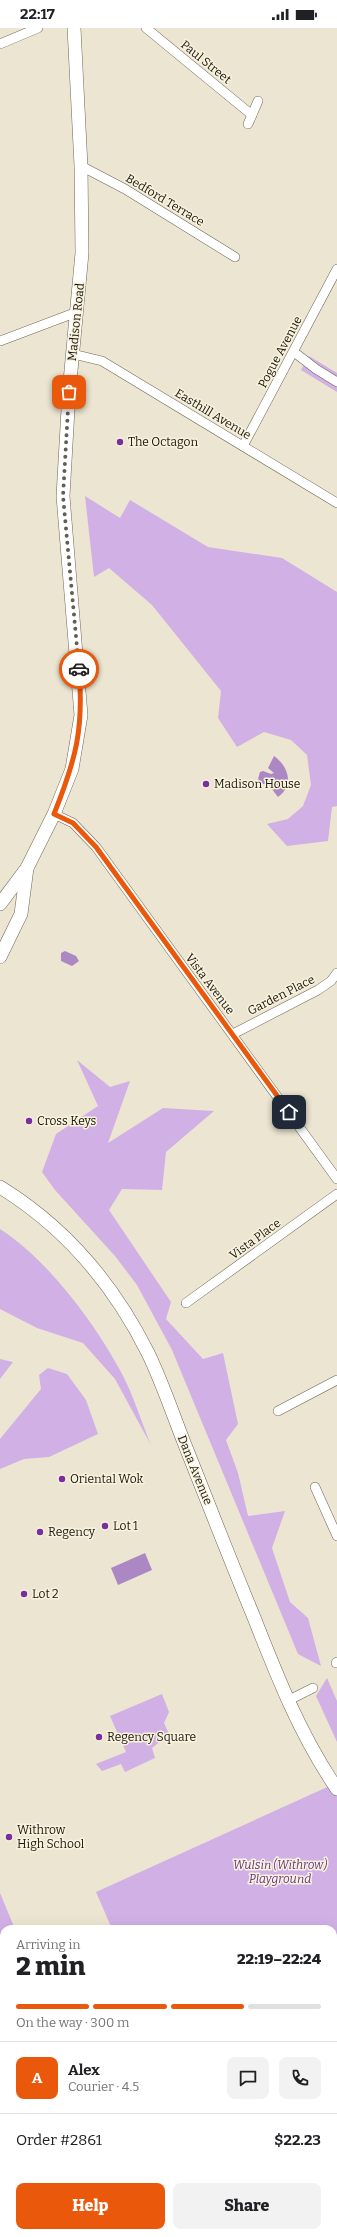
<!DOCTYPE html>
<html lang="en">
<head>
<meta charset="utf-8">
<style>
	body { margin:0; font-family:Bitter,serif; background:#f2f2f2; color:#202124; height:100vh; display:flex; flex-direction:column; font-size:15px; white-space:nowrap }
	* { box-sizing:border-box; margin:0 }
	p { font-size:13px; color:#757577 }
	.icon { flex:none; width:22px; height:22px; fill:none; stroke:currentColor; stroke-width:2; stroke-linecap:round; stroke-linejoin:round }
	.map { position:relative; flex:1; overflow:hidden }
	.side { position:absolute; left:0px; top:1897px; width:337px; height:312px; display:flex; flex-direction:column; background:#fff; border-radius:12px 12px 0 0; box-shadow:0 4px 16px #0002 }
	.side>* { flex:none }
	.pin { position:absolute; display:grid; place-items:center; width:34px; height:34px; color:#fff; margin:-17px; border-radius:8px; box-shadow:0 2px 6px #0006 }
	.courier { position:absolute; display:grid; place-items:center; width:40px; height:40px; margin:-20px; border:3px solid #ea580c; border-radius:50%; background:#fff; color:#222; box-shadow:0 1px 5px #0007 }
	.summary em { font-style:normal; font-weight:800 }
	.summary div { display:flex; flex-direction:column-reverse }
	.summary { display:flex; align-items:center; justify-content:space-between; height:68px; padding:0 16px }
	h1 { font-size:26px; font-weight:800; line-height:30px }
	.bar { display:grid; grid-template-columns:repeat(4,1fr); gap:6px 4px; align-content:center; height:48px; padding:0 16px }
	.bar i { height:5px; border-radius:3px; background:#e0e0e0 }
	.bar .current { background:#ea580c }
	.bar p { grid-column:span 4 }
	.line { display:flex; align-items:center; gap:10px; padding:0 16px; border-top:1px solid #e0e0e0 }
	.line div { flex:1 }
	.round { display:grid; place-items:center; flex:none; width:42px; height:42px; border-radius:8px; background:#f2f2f2 }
	.primary-button { display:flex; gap:8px; margin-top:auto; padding:8px 16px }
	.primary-button a { flex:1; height:46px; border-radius:8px; background:#ea580c; color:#fff; font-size:16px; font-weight:800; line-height:46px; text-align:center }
	.primary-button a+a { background:#f2f2f2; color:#202124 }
	.status { display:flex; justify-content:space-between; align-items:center; height:28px; padding:0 20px; background:#fff; direction:ltr }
	.status svg { height:11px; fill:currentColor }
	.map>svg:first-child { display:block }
</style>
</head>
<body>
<div class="status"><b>22:17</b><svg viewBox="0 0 49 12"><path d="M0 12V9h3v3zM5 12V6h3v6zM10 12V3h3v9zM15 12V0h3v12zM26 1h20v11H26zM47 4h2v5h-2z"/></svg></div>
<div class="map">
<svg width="337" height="2209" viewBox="0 0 337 2209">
	<rect width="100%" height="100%" fill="#ece5d1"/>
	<!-- green -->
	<g fill="#d1b0e6">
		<path d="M309,328l28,17v19l-36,-22z"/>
		<path d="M85,468l35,22 10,-18 78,47 74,11 55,34v214l-5,1 -4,34 -41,5 -20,-22 21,-5 15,-13 8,-21 -4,-30 -16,-15 -27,-8 -27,15 -19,-29 3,-27 -69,-86 -43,-37 -15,9z"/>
		<path d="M77,1032l33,27 20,-6 -22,62 55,-35 51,3 -48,41 -4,38 -40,-1 -13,21 62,92 -5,17 37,40 20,-6 15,71 -12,16 12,33 10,43 37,-5 -13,37 18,54 18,16 13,48 -23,-12 -126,-304 -35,-65 -22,-29 -60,-66 -13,-18 14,-38 42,-28z"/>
		<path d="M0,1201c48,31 94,93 121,143 12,22 20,49 30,73l-36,-66 -32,-36 -46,-15 -37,-19z"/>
		<path d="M0,1331l13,3 -13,17z"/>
		<path d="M48,1340l19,6 19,26 12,34 -49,23 -25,2 -24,10v-30l41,-50 -2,-14z"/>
		<path d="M327,1650l10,23v41l-21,-46z"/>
		<path d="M162,1666l7,18 -5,11 5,11 -17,14 3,10 -30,14 -4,-8 -19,7 -6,-7 30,-12 -16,-36z"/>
		<path d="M334,1756l3,5v217l-4,2v-79h-221l-16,-37z"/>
		<path d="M0,1865l15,36h-11v21l-4,2z"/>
		<path d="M0,1927l4,10v45l-4,4z"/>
		<path d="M4,2072v45l-4,-6v-37z"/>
		<path d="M105,2205h219l3,4h-219z"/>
	</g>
	<!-- water -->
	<g fill="#ab87c3">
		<path d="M274,728c14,10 21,29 4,41l-10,-13h-5l-5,-5 2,-7 3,-1 8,3 3,-1 -6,-5z"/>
		<path d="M65,923l11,5 3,5 -7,5 -11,-5v-8z"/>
		<path d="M145,1525l7,17 -34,15 -7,-17z"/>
	</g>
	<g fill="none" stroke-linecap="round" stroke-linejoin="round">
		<!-- street casing -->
		<g stroke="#6d6756" stroke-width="10">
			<g id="street">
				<path d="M146,0l106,87"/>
				<path d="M0,16l38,-16"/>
				<path d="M248,96l10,-23"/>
				<path d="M81,138l44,23 110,68"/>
				<path d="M0,313l77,-29"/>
				<path d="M294,324l22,17 21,13"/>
				<path d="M73,326l29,7 235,142"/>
				<path d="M243,418l94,-177"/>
				<path d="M54,786l19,9 23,24 241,332"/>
				<path d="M233,1006l85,-44 13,-9 6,-8"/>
				<path d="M186,1275l151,-109"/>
				<path d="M278,1383l59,-31"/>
				<path d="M315,1459l22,49"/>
				<path d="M336,1635l1,-1"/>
				<path d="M287,1673l26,-13"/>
			</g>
		</g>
		<!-- secondary casing -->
		<g stroke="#6d6756" stroke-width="14">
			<g id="secondary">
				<path d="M0,876l27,-36 27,-54 18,-45 9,-54 -18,-219 6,-104 13,-139 -1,-87 -7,-138"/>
				<path d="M0,929l21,-43 6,-46"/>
				<path d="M0,1159c65,40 114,98 148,166 16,33 27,68 41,102 21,53 42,107 64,160 24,61 47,120 84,174"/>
			</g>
		</g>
		<!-- street -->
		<use href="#street" stroke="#fff" stroke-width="9"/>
		<!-- secondary -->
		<use href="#secondary" stroke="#fff" stroke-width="13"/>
	</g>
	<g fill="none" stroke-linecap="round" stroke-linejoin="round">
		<!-- done -->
		<path stroke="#625e53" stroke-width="4" stroke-dasharray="0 7.2" d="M69,364l-6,104 16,173"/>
		<!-- route -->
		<path stroke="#ea580c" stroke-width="5" d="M79,641c5,60 -3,90 -25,145l19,9 23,24 193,265"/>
	</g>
	<!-- markers -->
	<g fill="#792d9f" stroke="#f9f3de" stroke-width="1.5">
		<circle cx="120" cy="414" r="4"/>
		<circle cx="206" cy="756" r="4"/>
		<circle cx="29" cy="1093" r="4"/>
		<circle cx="62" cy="1451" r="4"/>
		<circle cx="105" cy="1498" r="4"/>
		<circle cx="40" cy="1504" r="4"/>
		<circle cx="24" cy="1566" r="4"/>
		<circle cx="99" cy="1709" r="4"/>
		<circle cx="9" cy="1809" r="4"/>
	</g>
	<g text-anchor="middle" stroke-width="3" stroke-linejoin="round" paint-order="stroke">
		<!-- street labels -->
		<g font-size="12" fill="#18160f" stroke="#f9f3de">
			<text transform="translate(206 34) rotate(39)" y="4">Paul Street</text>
			<text transform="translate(165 172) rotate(31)" y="4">Bedford Terrace</text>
			<text transform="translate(76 294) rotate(-84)" y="4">Madison Road</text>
			<text transform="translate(280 324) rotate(-62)" y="4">Pogue Avenue</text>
			<text transform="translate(213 386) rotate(31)" y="4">Easthill Avenue</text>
			<text transform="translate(210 956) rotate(53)" y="4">Vista Avenue</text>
			<text transform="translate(281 967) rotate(-27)" y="4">Garden Place</text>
			<text transform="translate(255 1211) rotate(-36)" y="4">Vista Place</text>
			<text transform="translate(195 1442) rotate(68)" y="4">Dana Avenue</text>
		</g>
		<!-- poi labels -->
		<g font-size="12" fill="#18160f" stroke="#f9f3de" text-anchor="start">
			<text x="128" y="418">The Octagon</text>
			<text x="214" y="760">Madison House</text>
			<text x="37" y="1097">Cross Keys</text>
			<text x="70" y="1455">Oriental Wok</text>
			<text x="113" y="1502">Lot 1</text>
			<text x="48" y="1508">Regency</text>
			<text x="32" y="1570">Lot 2</text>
			<text x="107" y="1713">Regency Square</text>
			<text x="17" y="1806">Withrow<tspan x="17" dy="14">High School</tspan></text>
		</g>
		<!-- park labels -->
		<g font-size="12" font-style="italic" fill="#673881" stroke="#f9f3de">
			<text x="280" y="1841">Wulsin (Withrow)<tspan x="280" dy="14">Playground</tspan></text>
		</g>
	</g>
</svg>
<div class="pin" style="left:69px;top:364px;background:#ea580c"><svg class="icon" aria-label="bag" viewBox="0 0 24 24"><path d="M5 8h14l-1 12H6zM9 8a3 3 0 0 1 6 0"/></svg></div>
<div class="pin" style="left:289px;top:1084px;background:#1f2937"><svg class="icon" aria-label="home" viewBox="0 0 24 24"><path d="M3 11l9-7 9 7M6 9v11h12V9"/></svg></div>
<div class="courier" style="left:79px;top:641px"><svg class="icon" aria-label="car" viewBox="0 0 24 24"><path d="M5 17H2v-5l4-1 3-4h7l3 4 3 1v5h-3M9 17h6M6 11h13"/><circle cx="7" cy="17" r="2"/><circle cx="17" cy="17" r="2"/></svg></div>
<section class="side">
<div class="summary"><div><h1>2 min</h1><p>Arriving in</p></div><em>22:19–22:24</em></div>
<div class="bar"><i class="current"></i><i class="current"></i><i class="current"></i><i></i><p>On the way · 300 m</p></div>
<div class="line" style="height:72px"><b class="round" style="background:#ea580c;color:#fff">A</b><div><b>Alex</b><p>Courier · 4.5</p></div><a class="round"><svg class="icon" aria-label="chat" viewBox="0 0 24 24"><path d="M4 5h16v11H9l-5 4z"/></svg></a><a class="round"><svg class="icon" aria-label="phone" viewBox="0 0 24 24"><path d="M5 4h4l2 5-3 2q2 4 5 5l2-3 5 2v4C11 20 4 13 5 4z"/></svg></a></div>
<div class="line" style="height:52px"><div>Order #2861</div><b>$22.23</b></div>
<div class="primary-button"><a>Help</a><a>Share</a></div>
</section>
</div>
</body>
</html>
